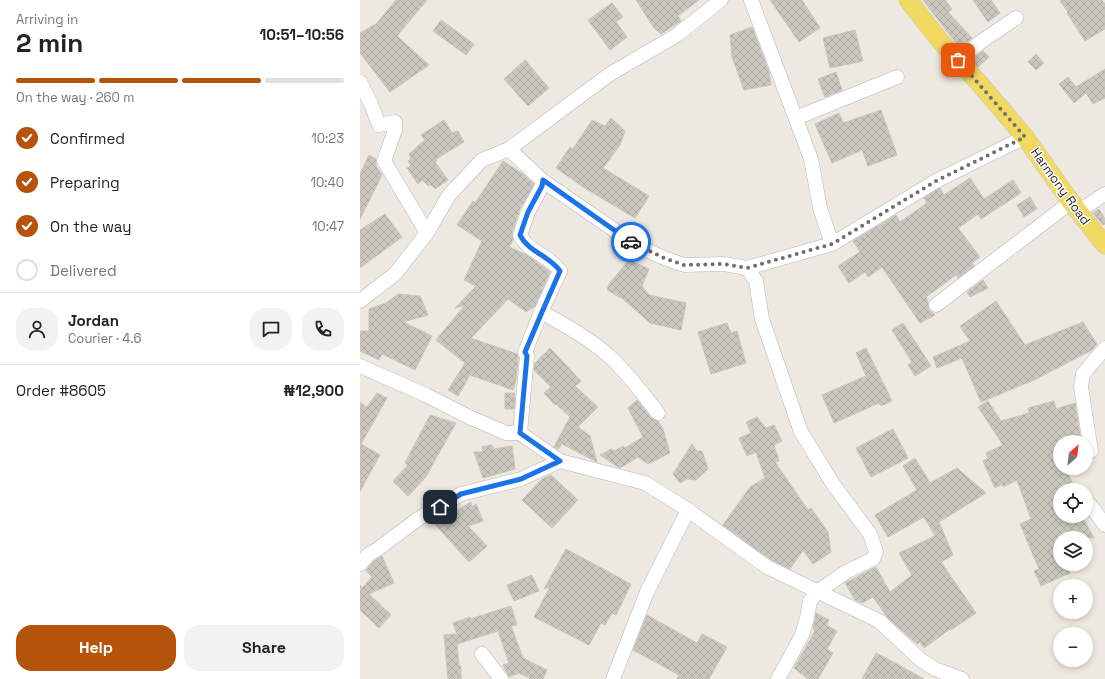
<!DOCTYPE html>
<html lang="en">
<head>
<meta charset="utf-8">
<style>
	body { margin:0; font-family:"Space Grotesk",sans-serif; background:#f2f2f2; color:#222; height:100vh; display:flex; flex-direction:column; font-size:15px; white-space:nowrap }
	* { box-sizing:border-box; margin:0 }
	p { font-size:13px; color:#767676 }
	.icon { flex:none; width:22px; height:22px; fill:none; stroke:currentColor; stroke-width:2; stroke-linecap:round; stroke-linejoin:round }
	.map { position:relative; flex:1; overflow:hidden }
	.details { display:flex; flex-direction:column; background:#fff; width:360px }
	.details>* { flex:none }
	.needle { width:26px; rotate:28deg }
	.tools { position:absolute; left:693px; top:435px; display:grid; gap:8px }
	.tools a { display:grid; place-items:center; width:40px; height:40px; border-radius:50%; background:#fff; box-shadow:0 2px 6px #0003; font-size:20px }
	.pin { position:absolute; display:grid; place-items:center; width:34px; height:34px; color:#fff; margin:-17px; border-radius:8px; box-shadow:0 2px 6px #0006 }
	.courier { position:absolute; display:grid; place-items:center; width:40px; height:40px; margin:-20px; border:3px solid #1a73e8; border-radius:50%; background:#fff; color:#222; box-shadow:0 1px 5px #0007 }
	.overview em { font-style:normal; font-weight:700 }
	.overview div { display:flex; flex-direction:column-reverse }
	.overview { display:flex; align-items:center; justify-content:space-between; height:68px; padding:0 16px }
	h1 { font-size:26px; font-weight:700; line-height:30px }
	.bar { display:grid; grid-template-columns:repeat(4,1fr); gap:6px 4px; align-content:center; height:48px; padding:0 16px }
	.bar i { height:5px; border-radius:3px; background:#e0e0e0 }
	.bar .selected { background:#b45309 }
	.bar p { grid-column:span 4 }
	.line { display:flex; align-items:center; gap:10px; padding:0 16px; border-top:1px solid #e0e0e0 }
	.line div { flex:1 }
	.round { display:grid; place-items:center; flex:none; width:42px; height:42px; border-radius:16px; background:#f2f2f2 }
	ol { padding:0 16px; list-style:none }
	li { display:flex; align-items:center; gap:12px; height:44px }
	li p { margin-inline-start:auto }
	li .icon { padding:4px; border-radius:50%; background:#b45309; color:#fff; stroke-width:4 }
	li:last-child { color:#767676 }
	li i { width:22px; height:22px; border:2px solid #e0e0e0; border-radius:50% }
	.button { display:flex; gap:8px; margin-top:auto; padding:8px 16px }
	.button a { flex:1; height:46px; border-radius:16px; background:#b45309; color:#fff; font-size:16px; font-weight:700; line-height:46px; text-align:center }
	.button a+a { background:#f2f2f2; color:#222 }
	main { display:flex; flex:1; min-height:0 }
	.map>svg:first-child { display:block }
</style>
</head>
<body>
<main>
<section class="details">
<div class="overview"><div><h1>2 min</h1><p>Arriving in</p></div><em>10:51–10:56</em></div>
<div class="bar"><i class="selected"></i><i class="selected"></i><i class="selected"></i><i></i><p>On the way · 260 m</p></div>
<ol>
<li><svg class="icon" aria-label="check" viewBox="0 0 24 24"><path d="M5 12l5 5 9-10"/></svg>Confirmed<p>10:23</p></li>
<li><svg class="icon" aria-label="check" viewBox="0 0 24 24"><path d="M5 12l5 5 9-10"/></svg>Preparing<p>10:40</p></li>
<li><svg class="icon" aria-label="check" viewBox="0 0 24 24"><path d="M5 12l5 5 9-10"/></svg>On the way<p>10:47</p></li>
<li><i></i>Delivered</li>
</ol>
<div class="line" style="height:72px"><a class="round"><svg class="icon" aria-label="person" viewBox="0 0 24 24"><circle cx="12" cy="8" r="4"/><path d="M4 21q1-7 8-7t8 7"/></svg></a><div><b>Jordan</b><p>Courier · 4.6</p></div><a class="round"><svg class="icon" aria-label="chat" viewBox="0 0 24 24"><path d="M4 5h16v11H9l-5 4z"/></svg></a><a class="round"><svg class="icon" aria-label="phone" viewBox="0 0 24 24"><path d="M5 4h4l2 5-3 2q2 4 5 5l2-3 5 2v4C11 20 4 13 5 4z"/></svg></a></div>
<div class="line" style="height:52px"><div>Order #8605</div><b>₦12,900</b></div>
<div class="button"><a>Help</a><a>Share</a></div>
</section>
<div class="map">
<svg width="745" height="679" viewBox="0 0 745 679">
	<defs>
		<pattern id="building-cross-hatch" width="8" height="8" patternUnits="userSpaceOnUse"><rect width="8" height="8" fill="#cac7be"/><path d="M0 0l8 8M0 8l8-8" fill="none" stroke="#aeaba4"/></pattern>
	</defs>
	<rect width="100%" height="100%" fill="#eee9e0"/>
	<!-- building -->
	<g fill="url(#building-cross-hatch)" stroke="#cac5b9">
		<path d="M36,0h31l-30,36 32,29 -39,27 -30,-39v-20l16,-9z"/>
		<path d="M276,0h63l-21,16 3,5 -20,13 -7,-6z"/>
		<path d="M410,0h32l18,28 -21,14z"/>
		<path d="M563,0h22l7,9 -4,3 24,26 -12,9 -8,-9z"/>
		<path d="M613,0h18l9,13 -12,9z"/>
		<path d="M702,0h40l3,4v25l-20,12 -18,-28 1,-1 -8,-11z"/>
		<path d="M252,3l11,14 -7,5 11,15 -17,13 -22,-30z"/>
		<path d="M81,20l33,24 -8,11 -33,-24z"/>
		<path d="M392,27l17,45 2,13 -27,5 -12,-33 -2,-22z"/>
		<path d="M495,30l8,31 -33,7 -7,-30z"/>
		<path d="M623,51l6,6 -11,10 -6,-7z"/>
		<path d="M676,54l8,9 -8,7 -8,-8z"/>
		<path d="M165,60l24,28 -21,18 -24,-27z"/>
		<path d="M745,69v29l-12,6 -7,-11 -12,10 -15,-19 9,-7 8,10z"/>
		<path d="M476,72l6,18 -17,7 -7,-18z"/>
		<path d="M521,110l16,45 -29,11 -6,-16 -30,13 -17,-39 24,-11 4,10z"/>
		<path d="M251,118l14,13 -5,14 -17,23 46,28 -14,22 -52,-31 -27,-19 14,-21 3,2 19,-29 13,6z"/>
		<path d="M84,120l8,13 6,-2 6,11 -28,17 1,2 -2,1 13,18 -13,9 -4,-4 -3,1 -6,-6 -4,4 -11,-16 4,-2 -3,-5 3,-3 -2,-4 16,-14 -4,-5z"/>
		<path d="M9,155l7,4v7l6,9 -22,44v-45z"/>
		<path d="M143,161l20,13 11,10 -14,25 -8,23 1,8 -4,7 18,8 23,17 -15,34 -9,6 -18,-13 -37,39 46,16 1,4 -2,22 -3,10 -43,-15 -12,21 -10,-6 17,-27 -29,-23 29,-35 -10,3 21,-22 -12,-6 18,-39 -25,-16 16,-24 2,2z"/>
		<path d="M610,178l14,21 29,-19 8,13 -40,26 -3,-5 -20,14 22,29 -8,6 2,3 -16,12 -2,-3 -30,22 2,5v4l1,4 6,5 -15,8 -38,-56 -14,10 -3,-5 -16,11 -11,-17 22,-14 -7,-11 43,-26 4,7 27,-19 -3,-5 16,-10 4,7z"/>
		<path d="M670,197l7,12 -13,8 -7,-12z"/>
		<path d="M739,209l6,10v5l-2,1 -10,-12z"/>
		<path d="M25,214l17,23 -42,31v-38z"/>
		<path d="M269,260l20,9 -7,17 7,9 37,8 -5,27 -31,-7 -27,-24 -16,-9 2,-6z"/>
		<path d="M623,280l5,8 -18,9 -3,-5z"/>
		<path d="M38,294l22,2 8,19 -25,7 29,14 -17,34 -33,-16 -3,6 -19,-9v-20h9v-22l17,-6z"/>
		<path d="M636,301l29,44 58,-23 14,22 -5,6 -58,30 -53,22 -19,-44 -25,10 -4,-11 37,-16 -10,-15z"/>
		<path d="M367,323l4,10 6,-2 9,32 -35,11 -13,-42z"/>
		<path d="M543,323l28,43 -16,10 -7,-11 4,-3 -20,-32z"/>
		<path d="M190,348l31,33 -6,5 23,21 -20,20 12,9 7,26 -35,-18 -4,5 -4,-2 16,-30 -14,-13 -1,1 -11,-12 7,-6 -17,-17 1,-7z"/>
		<path d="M506,348l26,53 -11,5 -2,-3 -45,20 -12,-28 44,-19 -10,-23z"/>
		<path d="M17,393l10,5 -26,46 19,11 -20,36v-89l7,5z"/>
		<path d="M145,393h10l-1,16h-9z"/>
		<path d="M277,400l14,18 7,3 5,8 7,24 -22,11 -10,-7 -18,11 -2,-1 -18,-12 11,-6 3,2 9,-5 2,2 18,-11 -15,-29z"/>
		<path d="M628,401l13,20 28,-8 -1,-5 26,-7 2,8 19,-6 6,39h-21v26h5l11,22h-16v26h22l12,22h-13l-5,-8 -22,10 6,13v11h5l5,9 -29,13 -7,-15 5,-2 -19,-45 11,-5 -14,-39 -14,7 -1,-3 -7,4 -12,-27 5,-3 -2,-5 17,-8 -25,-38z"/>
		<path d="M70,415l26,8 -31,55 -17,18 -15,-15 15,-16 -3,-2z"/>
		<path d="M397,417l9,11 8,-3 8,16 -8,4 5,16 -4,1 33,48 3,-2 17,24 3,20 -18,12 -10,-14 -13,19 -19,-9 -48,-35 27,-38 15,-9 -9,-26 -9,4 -8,-18 12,-5 -5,-11z"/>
		<path d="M533,429l15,29 -37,19 -15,-29z"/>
		<path d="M332,444l5,7h5l6,18 -12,11 -9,-1 -7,4 -7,-9z"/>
		<path d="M132,445l2,4 18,-3 3,23 -32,9 -9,-26h9l-1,-5z"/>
		<path d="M555,458l15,25 27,-15 29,25 -47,29 14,33 -12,7 35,51 -25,17 -1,-1 -26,19 -4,-6 -3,2 -29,-26 -15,-21 -11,6 -7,-3 -10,-17 31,-16 14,25 22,-17 -13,-22 36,-17 -11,-19 -36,20 -13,-22 42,-25 -14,-24z"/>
		<path d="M191,475l27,25 -26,28 -30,-28 20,-21z"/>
		<path d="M111,502l1,5 4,-3 7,17 -15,5 19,20 -18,16 -37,-41 19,-12 3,3z"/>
		<path d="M206,549l65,35 -15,31 -4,-2 -7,12 -4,-2 -12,22 -55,-28 16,-30 -6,2z"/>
		<path d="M22,556l12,27 -25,11 22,21 -12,13 -19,-18v-25l2,3 10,-11 -6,-7 8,-9z"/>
		<path d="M172,575l7,16 -25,10 -7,-16z"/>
		<path d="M151,606l6,19 -6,1 12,32 24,12 -4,9h-12l-12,-6 -10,4 -6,-12 6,-2 -11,-32 -41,13 2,22h2v13h-13l-4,-44 13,-1 -4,-11 17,-6v2z"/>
		<path d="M456,613l13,7 -3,5 11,6 -10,18 6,4 -15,26h-10l-14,-11 21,-37 -2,-2z"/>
		<path d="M287,615l50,28 5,-9 25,13 -18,32h-32l2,-4 -46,-25z"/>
		<path d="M516,653l10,5 38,21h-62z"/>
	</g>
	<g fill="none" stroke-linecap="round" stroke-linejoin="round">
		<!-- minor casing -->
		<g stroke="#b3b5c0" stroke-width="15">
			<g id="minor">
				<path d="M598,60l24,-19 34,-23"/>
				<path d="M0,82l11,22 8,21 16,-3v8l-11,31 43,72"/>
				<path d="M436,118l101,-41"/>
				<path d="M149,149l34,32 93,64 28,13 20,7 40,-1 23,4 85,-24 -12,-36 -9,-49 -60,-159"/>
				<path d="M719,211l26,-17"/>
				<path d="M472,244l104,-63 89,-44"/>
				<path d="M387,268l9,13 6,38 39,113 32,52 37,50 6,18 -3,7 -27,13 -29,20 -7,9 -3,17 -5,17 -24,44"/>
				<path d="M0,301l35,-27 32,-41 22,-38 33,-35 27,-11 101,-75 67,-39 44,-35"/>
				<path d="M576,305l135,-103"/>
				<path d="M181,312c23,12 47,26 67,43 19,17 34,38 50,58"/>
				<path d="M0,366l66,29 43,22 37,16h14l40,28 85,22 43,27 79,57 112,54 42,39 14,9 27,10"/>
				<path d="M160,433l7,-77 -2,-4 16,-40 19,-41c-10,-15 -32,-19 -40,-36l8,-23 14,-26 1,-5"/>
				<path d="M731,451l-10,-64 2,-13 22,-26"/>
				<path d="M730,505l15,20"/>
				<path d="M0,564l9,-10 9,-5 40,-30 43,-25 60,-15 39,-18"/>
				<path d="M122,654l19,25"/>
				<path d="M253,679l34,-87 41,-82"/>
			</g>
		</g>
		<!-- major casing -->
		<g stroke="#c8c8c8" stroke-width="19">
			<path id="major" d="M548,0l33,42 39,42 45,53 46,65 34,43"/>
		</g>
		<!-- minor -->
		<use href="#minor" stroke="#fff" stroke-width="14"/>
		<!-- major -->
		<use href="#major" stroke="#f1d962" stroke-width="18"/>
	</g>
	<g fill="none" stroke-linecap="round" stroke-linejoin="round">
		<!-- done -->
		<path stroke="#716f6c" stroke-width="4" stroke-dasharray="0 7.2" d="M271,242l33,16 20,7 40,-1 23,4 85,-24 104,-63 89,-44 -67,-77"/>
		<!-- route -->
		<path stroke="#1a73e8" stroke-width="5" d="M80,507l21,-13 60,-15 39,-18 -40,-28 7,-77 -2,-4 17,-40 18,-41c-10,-15 -32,-19 -40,-36l8,-23 14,-26 1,-6 88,62"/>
	</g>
	<g text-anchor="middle" stroke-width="3" stroke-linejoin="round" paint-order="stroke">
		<!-- street labels -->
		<g font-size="13" fill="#2d2d2d" stroke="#fff">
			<text transform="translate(701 186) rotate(54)" y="5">Harmony Road</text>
		</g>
	</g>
</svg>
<div class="tools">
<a><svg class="needle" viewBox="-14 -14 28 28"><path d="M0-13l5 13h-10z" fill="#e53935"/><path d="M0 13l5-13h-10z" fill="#767676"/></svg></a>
<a><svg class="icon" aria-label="locate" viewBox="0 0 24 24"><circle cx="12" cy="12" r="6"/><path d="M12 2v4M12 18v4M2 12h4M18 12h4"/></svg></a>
<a><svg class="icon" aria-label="layers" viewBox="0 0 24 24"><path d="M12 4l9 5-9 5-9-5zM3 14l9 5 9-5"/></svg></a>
<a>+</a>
<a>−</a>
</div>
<div class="pin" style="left:598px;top:60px;background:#ea580c"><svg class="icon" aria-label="bag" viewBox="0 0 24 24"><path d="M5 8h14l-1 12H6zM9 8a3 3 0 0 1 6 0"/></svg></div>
<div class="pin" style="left:80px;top:507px;background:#1f2937"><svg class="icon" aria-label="home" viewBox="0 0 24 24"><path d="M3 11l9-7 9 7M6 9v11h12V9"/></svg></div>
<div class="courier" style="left:271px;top:242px"><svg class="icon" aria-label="car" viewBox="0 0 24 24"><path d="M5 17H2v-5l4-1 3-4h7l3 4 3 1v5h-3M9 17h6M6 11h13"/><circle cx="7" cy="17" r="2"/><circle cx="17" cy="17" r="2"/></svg></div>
</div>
</main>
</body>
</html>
